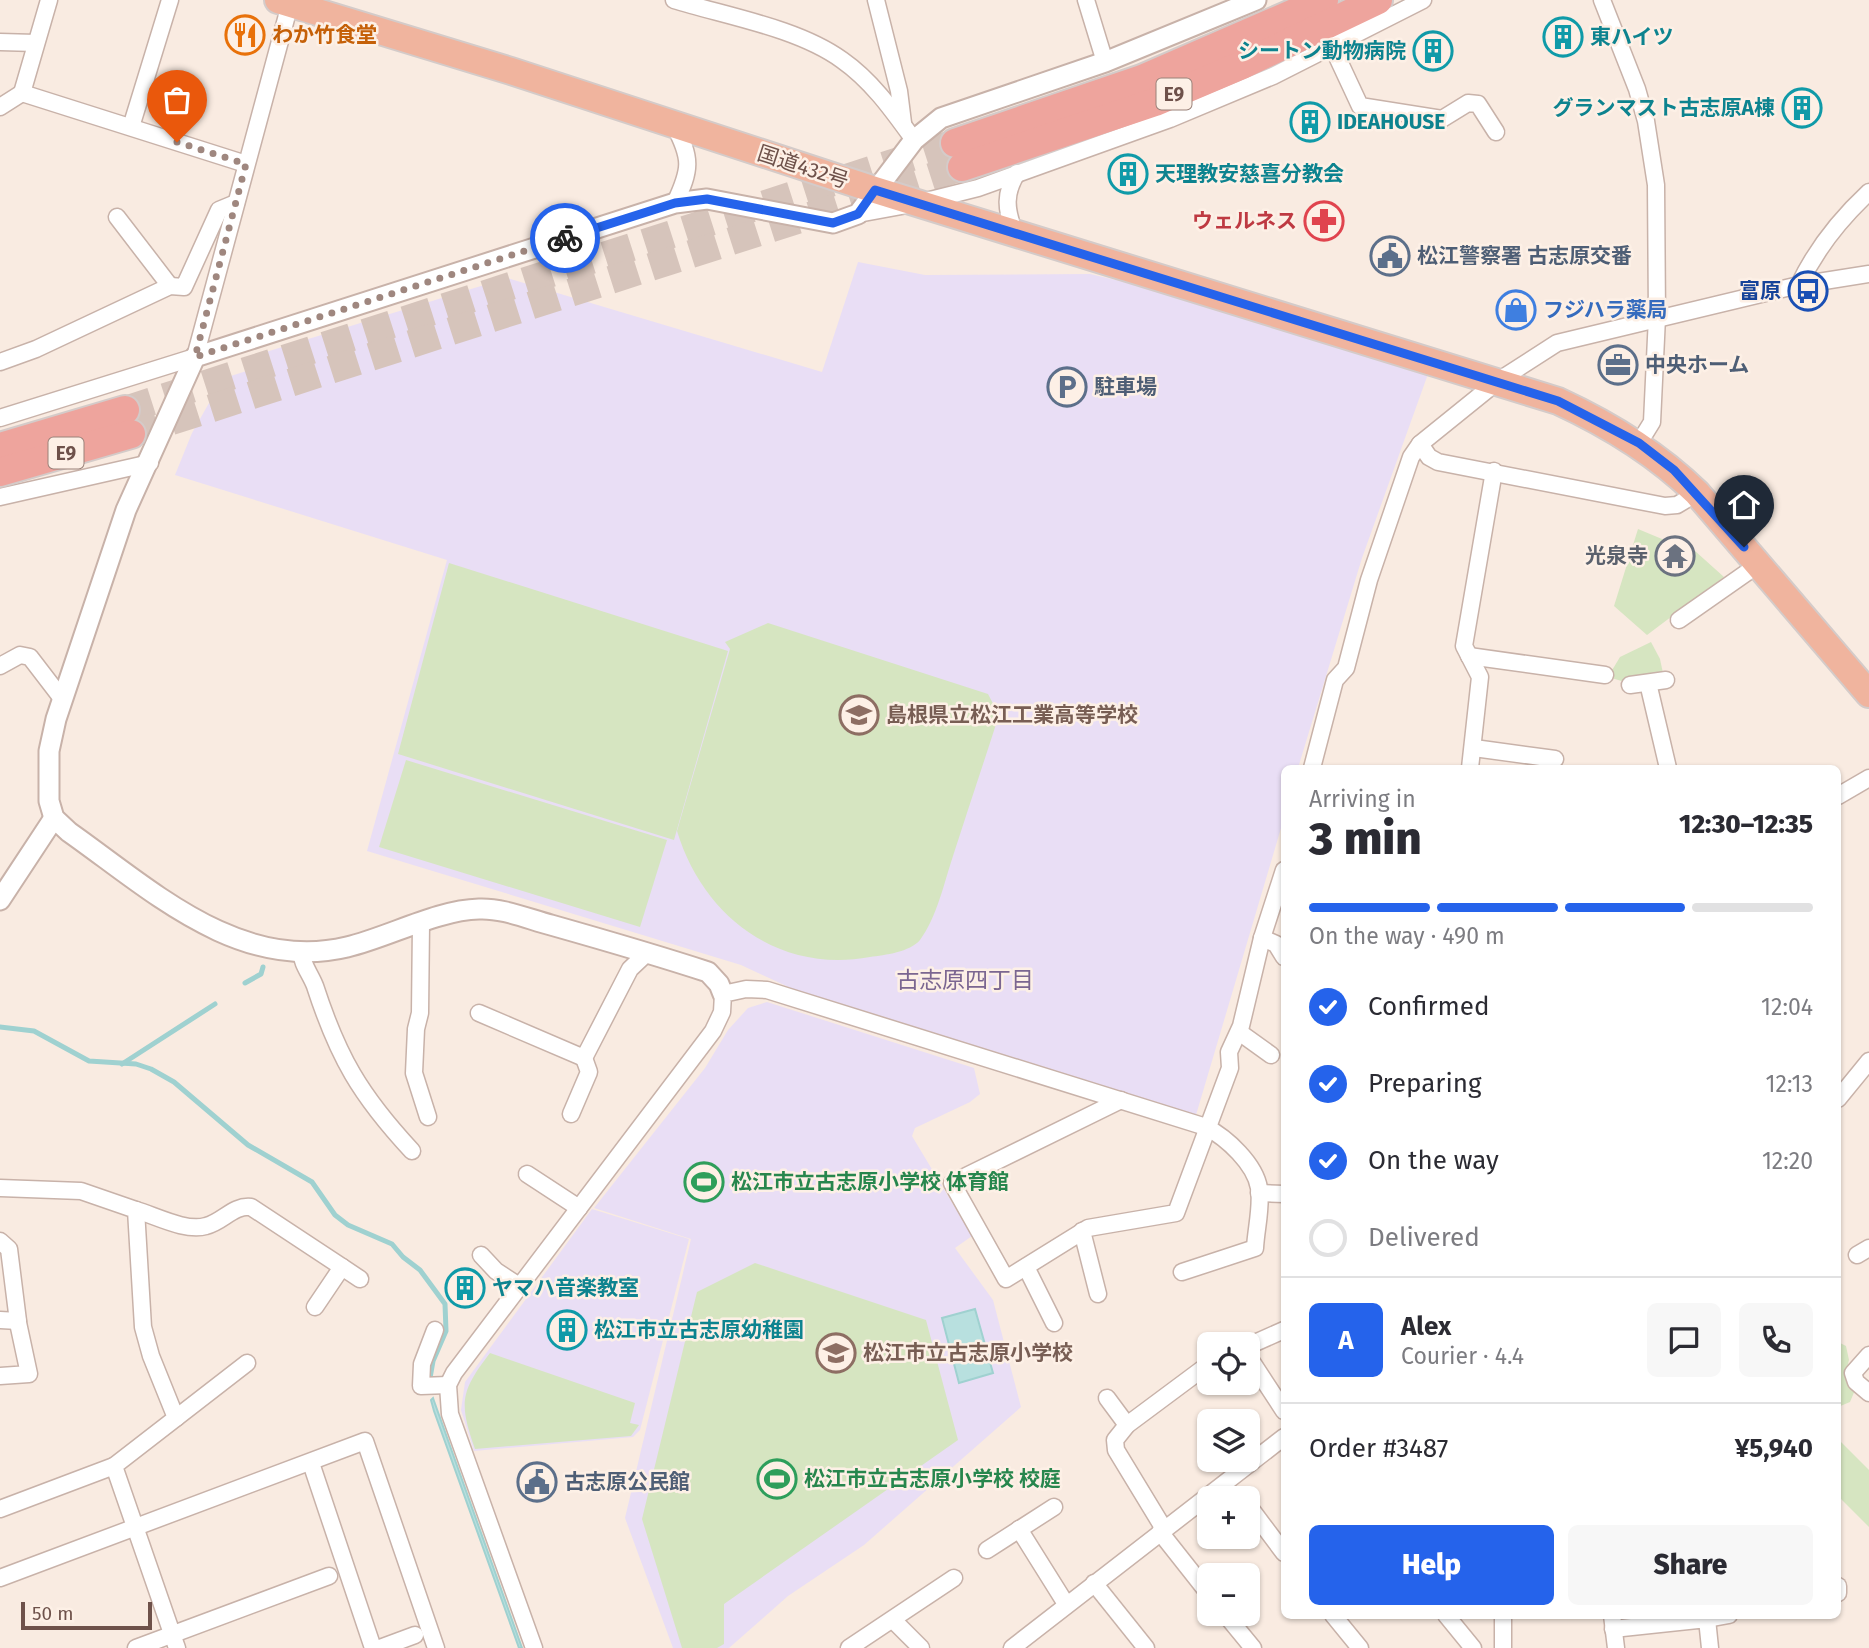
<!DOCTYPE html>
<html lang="en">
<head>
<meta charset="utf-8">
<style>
	body { margin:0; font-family:"Fira Sans","Noto Sans JP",sans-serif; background:#f7f7f7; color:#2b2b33; height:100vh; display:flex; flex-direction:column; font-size:26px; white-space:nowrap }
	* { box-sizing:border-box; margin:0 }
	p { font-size:23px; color:#7c7c81 }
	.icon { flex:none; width:38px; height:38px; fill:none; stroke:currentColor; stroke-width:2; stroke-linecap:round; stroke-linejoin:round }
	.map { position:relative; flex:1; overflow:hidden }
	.side { position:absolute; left:1281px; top:765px; width:560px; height:854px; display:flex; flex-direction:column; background:#fff; border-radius:10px; box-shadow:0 2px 5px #0004 }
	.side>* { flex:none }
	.controls { position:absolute; left:1197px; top:1332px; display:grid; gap:14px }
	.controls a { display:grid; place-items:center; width:63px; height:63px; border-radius:10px; background:#fff; box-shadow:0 2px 5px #0004; font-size:35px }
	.scale { position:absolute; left:21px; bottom:18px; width:131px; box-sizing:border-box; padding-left:7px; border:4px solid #6e514a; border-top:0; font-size:19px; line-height:24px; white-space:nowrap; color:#6e514a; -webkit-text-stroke:5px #fdf0e6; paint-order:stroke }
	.pin { position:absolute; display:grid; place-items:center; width:60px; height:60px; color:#fff; margin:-72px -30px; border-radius:50% 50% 50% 0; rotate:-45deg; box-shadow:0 0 7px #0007 }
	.pin .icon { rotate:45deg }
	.courier { position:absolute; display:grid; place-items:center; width:70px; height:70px; margin:-35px; border:5px solid #2563eb; border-radius:50%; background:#fff; color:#222; box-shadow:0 2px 9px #0007 }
	.overview em { font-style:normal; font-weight:800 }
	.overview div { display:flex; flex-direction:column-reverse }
	.overview { display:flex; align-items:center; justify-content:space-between; height:119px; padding:0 28px }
	h1 { font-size:46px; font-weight:800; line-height:52px }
	.bar { display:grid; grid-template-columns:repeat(4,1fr); gap:10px 7px; align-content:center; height:84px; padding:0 28px }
	.bar i { height:9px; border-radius:5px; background:#e1e1e2 }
	.bar .on { background:#2563eb }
	.bar p { grid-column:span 4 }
	.line { display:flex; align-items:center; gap:18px; padding:0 28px; border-top:2px solid #e1e1e2 }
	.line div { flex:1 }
	.round { display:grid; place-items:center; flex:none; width:74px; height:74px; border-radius:10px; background:#f7f7f7 }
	ol { padding:0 28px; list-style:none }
	li { display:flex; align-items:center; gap:21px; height:77px }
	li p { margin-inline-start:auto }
	li .icon { padding:7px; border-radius:50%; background:#2563eb; color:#fff; stroke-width:4 }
	li:last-child { color:#7c7c81 }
	li i { width:38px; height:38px; border:4px solid #e1e1e2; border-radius:50% }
	.button { display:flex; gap:14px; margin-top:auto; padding:14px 28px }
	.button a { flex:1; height:80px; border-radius:10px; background:#2563eb; color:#fff; font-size:28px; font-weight:800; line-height:80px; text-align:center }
	.button a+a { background:#f7f7f7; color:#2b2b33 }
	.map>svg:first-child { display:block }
</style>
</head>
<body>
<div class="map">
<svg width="1869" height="1648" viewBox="0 0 1869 1648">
	<rect width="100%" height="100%" fill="#f9ebe1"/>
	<!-- education -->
	<g fill="#e9def5">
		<path d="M858,262l67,13 165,-1 94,22 244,78 -66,184 -64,210h-14v50l-88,297 -401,-125 -54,-25 -374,-114 80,-291 -272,-85 17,-42 21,-37 2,-15 50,-16 1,-13 241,-74 315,94z"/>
		<path d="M767,1002l207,66 6,26 -10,8 -55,26 -3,8 60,100 -17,12 38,52 28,107 -157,138 -76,51 -59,52h-56l-48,-130 66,-279 -97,-31 111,-140 23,-38 20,-22z"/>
		<path d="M592,1209l97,30 -49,191 -7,7 -159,14 -13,-41 4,-28z"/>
	</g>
	<!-- green -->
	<g fill="#d6e5c1">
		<path d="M1638,529l36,15 -12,13 14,13 19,-19 29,26 -77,58 -33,-29z"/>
		<path d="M449,563l279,88 -54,189 -276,-86z"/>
		<path d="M768,623l220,71 11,21c-15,47 -31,94 -46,141 -9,27 -16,61 -33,84 -10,12 -35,15 -50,17 -91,17 -167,-40 -193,-126l53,-182 -5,-7z"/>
		<path d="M1651,642l9,17 4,19 -39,4 -17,-5 12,-20z"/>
		<path d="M406,760l261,80 -27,87 -261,-80z"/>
		<path d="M755,1263l171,57 32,120 -234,164v40l-7,4h-35l-40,-129 55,-227z"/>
		<path d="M1838,1342l8,4 3,14 -3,12 9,18 -5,12 -12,5z"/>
		<path d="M490,1353l145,50 -5,20 9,2 -8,11 -156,13c-16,-46 -15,-57 15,-96z"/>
		<path d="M1838,1439l31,31v57l-31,-31z"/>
	</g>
	<!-- water -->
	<g fill="#b8e0df" stroke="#9fd1d0" stroke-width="2">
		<path d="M975,1309l18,64 -34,10 -17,-65z"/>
		<path d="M433,1398l1,3 88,247h-3l-85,-237 -3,-11z"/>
	</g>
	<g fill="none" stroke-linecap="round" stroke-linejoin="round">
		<!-- stream -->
		<g stroke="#9fd1d0" stroke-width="5">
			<path d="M245,983l16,-9 2,-7"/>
			<path d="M0,1027l34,4 55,30 47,3 15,5 23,13 74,63 64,37 23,33 13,10 44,19 11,13 17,13 25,34 1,27 -13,30 -3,17"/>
			<path d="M122,1064l93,-60"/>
		</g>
		<!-- motorway-tunnel -->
		<g stroke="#d6c4bb" stroke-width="28" stroke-dasharray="28 14" stroke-linecap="butt">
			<path d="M125,410l830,-267"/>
			<path d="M131,434l831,-267"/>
		</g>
		<!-- minor casing -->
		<g stroke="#c8b2a9" stroke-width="19">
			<g id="minor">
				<path d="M49,0l-27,93 224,71"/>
				<path d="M674,0c52,16 124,28 168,60 30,21 51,51 72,80"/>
				<path d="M876,0l23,91 4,32"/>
				<path d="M1086,0l19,62"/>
				<path d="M1602,0l35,89 9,32 10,64 1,132 -5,105 -13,21"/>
				<path d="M0,42l36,1"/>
				<path d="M1333,48l27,58 82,13 26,-16 10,1 18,28"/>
				<path d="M0,107l22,-14"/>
				<path d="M674,125c18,34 17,44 1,78"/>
				<path d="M131,127l39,-127"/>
				<path d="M858,214l60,-11 60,-15 192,-69 103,-43 150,-76"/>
				<path d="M117,217l53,69"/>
				<path d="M1014,231c-8,-22 -10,-37 3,-58"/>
				<path d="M1799,285c17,-36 41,-66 70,-93"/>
				<path d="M0,362l36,-13 134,-63 14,1 35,-77 17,-7"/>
				<path d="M0,418l195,-61 95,-353"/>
				<path d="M1420,444l9,13 9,5 227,44 12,-1 20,-12"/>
				<path d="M0,497l150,-34"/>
				<path d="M1679,620l80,-56"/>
				<path d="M1469,656l136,19"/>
				<path d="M0,666l20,-11 10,2 33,43"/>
				<path d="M1648,683l20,85"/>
				<path d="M1630,685l36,-5"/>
				<path d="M1474,748l81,11"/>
				<path d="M1312,768l23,-88 11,-12 23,-88 42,-123 9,-13 78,-63 59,-38 242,-58 70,-11"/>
				<path d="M1470,768l10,-91 -16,-31 30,-175"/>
				<path d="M1838,796l31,-18"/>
				<path d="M421,924l-1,89 -4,16 -2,44 14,44"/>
				<path d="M1262,938l14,6 8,13"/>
				<path d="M301,951c1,14 9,22 14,35 23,71 45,109 97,165"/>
				<path d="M479,1013l105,45 46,-89 17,-16"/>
				<path d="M1239,1032l32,23"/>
				<path d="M1838,1099l31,-38"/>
				<path d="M1121,1100l-169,83 54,96 82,-51 88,-15 54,-145 -1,-16 12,-26 21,-88 22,-68"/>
				<path d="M571,1114l18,-42 -5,-14"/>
				<path d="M527,1174l52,34"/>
				<path d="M0,1188l81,3 55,19 7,117 8,29 25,62 -62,48 63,182"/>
				<path d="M1259,1193l25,1"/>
				<path d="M136,1210c20,6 50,22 70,16 17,-4 27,-21 45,-19l91,60 -27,40"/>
				<path d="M1082,1231l16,63"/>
				<path d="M0,1241l9,8 9,72 -18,-1"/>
				<path d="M481,1255l15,16 23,15"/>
				<path d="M1857,1255l12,-7"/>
				<path d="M342,1267l18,12"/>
				<path d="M1026,1267l28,56"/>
				<path d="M435,1330l-13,34 -1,22 27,-1"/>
				<path d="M1248,1346l36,-16"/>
				<path d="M1869,1355l-16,18 3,9 13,11"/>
				<path d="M1248,1356l36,55"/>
				<path d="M0,1376l29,-2 -12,-56"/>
				<path d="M1107,1398l20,27"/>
				<path d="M176,1418l71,-55"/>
				<path d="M311,1463l62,185"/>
				<path d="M1248,1505l36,48"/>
				<path d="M0,1509l114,-43"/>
				<path d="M1019,1529l47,75"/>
				<path d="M1164,1529l-48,-79 -1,-10 12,-15 82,-61"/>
				<path d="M1160,1532l49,62"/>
				<path d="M987,1550l67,-43"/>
				<path d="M0,1578l365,-137 71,207"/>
				<path d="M1094,1583l52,65"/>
				<path d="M1838,1586v7"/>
				<path d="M1225,1614l28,34"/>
				<path d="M1333,1615l27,33"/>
				<path d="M1446,1615l27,33"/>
				<path d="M1612,1615l4,33"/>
				<path d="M1707,1619l22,-4"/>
				<path d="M893,1620l28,28"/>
				<path d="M1613,1629l94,-10 3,29"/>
				<path d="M136,1648l193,-72"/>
				<path d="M380,1648l35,-13"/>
				<path d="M534,1648l-84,-234 -2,-29 6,-12 259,-342 9,-19 1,-18 23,-5 21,1 439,137c21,11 49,37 53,61 3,18 -3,41 -4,60l-73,24"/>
				<path d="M849,1648l105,-70"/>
				<path d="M1012,1648l272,-211"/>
				<path d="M1503,1648v-33"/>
			</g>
		</g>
		<!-- tertiary casing -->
		<g stroke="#c8b2a9" stroke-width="23">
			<g id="tertiary">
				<path d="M0,900l54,-82"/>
				<path d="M723,994l-4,-10 -11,-12c-52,-17 -104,-32 -157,-47 -23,-6 -48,-17 -72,-16 -42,1 -90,28 -132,38 -108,26 -197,-58 -278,-115l-15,-14 -5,-17v-50l7,-32 70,-209 69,-153 480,-154 32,-4 126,24 25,-9 56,-74 27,-22 164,-56 151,-62"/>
			</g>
		</g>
		<!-- trunk casing -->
		<g stroke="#d4cbc9" stroke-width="30">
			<path id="trunk" d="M278,0l233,71 364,119 683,211c52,24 98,52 139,92l172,201"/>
		</g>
		<!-- motorway casing -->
		<g stroke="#d4cbc9" stroke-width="32">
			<g id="motorway">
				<path d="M955,143l187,-64 182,-79"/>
				<path d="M962,167l193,-65 87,-37 136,-65"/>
				<path d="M0,447l125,-37"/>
				<path d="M0,472l131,-38"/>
			</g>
		</g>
		<!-- minor -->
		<use href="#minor" stroke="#fff" stroke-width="16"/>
		<!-- tertiary -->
		<use href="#tertiary" stroke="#fff" stroke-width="19"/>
		<!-- trunk -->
		<use href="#trunk" stroke="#f0b49e" stroke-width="26"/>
		<!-- motorway -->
		<use href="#motorway" stroke="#eea49d" stroke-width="28"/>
	</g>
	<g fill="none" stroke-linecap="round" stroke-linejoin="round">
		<!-- done -->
		<path stroke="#9f877f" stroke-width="7" stroke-dasharray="0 12.6" d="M177,142l69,22 -51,193 370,-119"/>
		<!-- route -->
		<path stroke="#2563eb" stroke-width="9" d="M565,238l110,-35 32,-4 126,24 25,-9 17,-24 683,211 81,42 35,27 70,77"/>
	</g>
	<!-- icons -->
	<defs>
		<g id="restaurant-ring" transform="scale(2.0125)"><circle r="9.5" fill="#fdf0e6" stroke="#e8710a" stroke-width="1.5"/><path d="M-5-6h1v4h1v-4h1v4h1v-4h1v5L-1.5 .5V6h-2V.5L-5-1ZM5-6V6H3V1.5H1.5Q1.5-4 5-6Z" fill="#e8710a"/></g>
		<g id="building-ring" transform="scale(2.0125)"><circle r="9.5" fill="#fdf0e6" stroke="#0f9aa8" stroke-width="1.5"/><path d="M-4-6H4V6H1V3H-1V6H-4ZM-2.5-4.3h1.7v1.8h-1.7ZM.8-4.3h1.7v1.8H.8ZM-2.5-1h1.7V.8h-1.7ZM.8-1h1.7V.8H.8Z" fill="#0f9aa8"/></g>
		<g id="pharmacy-ring" transform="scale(2.0125)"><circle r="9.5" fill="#fdf0e6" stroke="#e0444e" stroke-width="1.5"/><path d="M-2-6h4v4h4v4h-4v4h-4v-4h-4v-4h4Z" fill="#e0444e"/></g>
		<g id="civic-ring" transform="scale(2.0125)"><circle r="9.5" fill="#fdf0e6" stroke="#5c6f8a" stroke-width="1.5"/><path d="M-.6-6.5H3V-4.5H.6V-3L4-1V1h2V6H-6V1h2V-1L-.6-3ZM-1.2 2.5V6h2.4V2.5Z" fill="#5c6f8a"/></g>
		<g id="bus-ring" transform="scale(2.0125)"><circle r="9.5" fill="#fdf0e6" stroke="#1a4fb4" stroke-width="1.5"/><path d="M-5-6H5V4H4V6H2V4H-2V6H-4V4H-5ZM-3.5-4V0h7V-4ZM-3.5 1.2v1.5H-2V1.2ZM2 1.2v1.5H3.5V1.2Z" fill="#1a4fb4"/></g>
		<g id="shop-ring" transform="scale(2.0125)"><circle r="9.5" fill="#fdf0e6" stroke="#3f7fe0" stroke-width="1.5"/><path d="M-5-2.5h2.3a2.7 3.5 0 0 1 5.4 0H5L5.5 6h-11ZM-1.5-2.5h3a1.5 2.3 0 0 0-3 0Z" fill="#3f7fe0"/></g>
		<g id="office-ring" transform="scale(2.0125)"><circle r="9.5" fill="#fdf0e6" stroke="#5c6f8a" stroke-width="1.5"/><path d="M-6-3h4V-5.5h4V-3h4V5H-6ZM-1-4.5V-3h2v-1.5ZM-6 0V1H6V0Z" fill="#5c6f8a"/></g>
		<g id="parking-ring" transform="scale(2.0125)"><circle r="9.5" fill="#fdf0e6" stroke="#5c6f8a" stroke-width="1.5"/><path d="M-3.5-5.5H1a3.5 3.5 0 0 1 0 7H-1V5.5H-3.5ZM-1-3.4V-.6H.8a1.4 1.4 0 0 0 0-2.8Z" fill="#5c6f8a"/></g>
		<g id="temple-ring" transform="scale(2.0125)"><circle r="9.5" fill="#fdf0e6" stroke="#6b7280" stroke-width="1.5"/><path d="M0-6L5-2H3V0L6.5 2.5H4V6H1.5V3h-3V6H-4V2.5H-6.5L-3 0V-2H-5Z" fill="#6b7280"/></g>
		<g id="school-ring" transform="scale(2.0125)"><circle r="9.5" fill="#fdf0e6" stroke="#8d6e63" stroke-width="1.5"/><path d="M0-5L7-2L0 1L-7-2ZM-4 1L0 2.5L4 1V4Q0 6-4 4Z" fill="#8d6e63"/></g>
		<g id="stadium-ring" transform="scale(2.0125)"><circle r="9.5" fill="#fdf0e6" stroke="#2e9e5b" stroke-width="1.5"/><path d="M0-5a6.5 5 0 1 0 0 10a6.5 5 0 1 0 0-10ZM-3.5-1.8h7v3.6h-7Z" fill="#2e9e5b"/></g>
	</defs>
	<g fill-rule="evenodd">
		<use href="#restaurant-ring" x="245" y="35"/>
		<use href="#building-ring" x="1563" y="37"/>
		<use href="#building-ring" x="1433" y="51"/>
		<use href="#building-ring" x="1802" y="108"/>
		<use href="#building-ring" x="1310" y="122"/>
		<use href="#building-ring" x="1128" y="174"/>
		<use href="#pharmacy-ring" x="1324" y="221"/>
		<use href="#civic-ring" x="1390" y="256"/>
		<use href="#bus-ring" x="1808" y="291"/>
		<use href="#shop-ring" x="1516" y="310"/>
		<use href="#office-ring" x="1618" y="365"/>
		<use href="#parking-ring" x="1067" y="387"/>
		<use href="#temple-ring" x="1675" y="556"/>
		<use href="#school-ring" x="859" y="715"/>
		<use href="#stadium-ring" x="704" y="1182"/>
		<use href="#building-ring" x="465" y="1288"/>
		<use href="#building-ring" x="567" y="1330"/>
		<use href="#school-ring" x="836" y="1353"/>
		<use href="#stadium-ring" x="777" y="1479"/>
		<use href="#civic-ring" x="537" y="1482"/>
	</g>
	<g text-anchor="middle" stroke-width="5" stroke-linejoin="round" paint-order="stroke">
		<!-- shield labels -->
		<g fill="#fdf0e6" stroke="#998179" stroke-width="2">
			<rect x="1156.5" y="78.5" width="35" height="31" rx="5"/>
			<rect x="48.5" y="437.5" width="35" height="31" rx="5"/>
		</g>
		<g font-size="19" font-weight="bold" fill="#6e514a">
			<text x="1174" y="101">E9</text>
			<text x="66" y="460">E9</text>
		</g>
		<!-- food labels -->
		<g font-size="21" font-weight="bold" fill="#c56008" stroke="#fdf0e6" text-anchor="start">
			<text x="272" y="42">わか竹食堂</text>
		</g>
		<!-- culture labels -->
		<g font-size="21" font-weight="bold" fill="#0d838f" stroke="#fdf0e6" text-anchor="start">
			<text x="1590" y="44">東ハイツ</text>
			<text x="1406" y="58" text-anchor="end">シートン動物病院</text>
			<text x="1775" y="115" text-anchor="end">グランマスト古志原A棟</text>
			<text x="1337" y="129">IDEAHOUSE</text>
			<text x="1155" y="181">天理教安慈喜分教会</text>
			<text x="492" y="1295">ヤマハ音楽教室</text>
			<text x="594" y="1337">松江市立古志原幼稚園</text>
		</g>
		<!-- street labels -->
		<g font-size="21" fill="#6e514a" stroke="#fdf0e6">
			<text transform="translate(803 167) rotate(18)" y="7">国道432号</text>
		</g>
		<!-- health labels -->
		<g font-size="21" font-weight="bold" fill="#be3a42" stroke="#fdf0e6" text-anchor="end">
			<text x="1297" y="228">ウェルネス</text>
		</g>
		<!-- service labels -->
		<g font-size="21" font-weight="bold" fill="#4e5e75" stroke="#fdf0e6" text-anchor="start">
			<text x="1417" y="263">松江警察署 古志原交番</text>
			<text x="1645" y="372">中央ホーム</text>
			<text x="1094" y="394">駐車場</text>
			<text x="564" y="1489">古志原公民館</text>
		</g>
		<!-- transit labels -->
		<g font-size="21" font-weight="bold" fill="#164399" stroke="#fdf0e6" text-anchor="end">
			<text x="1781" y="298">富原</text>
		</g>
		<!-- shop labels -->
		<g font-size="21" font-weight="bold" fill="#366cbe" stroke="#fdf0e6" text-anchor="start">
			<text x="1543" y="317">フジハラ薬局</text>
		</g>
		<!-- worship labels -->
		<g font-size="21" font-weight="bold" fill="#5b616d" stroke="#fdf0e6" text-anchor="end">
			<text x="1648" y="563">光泉寺</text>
		</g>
		<!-- education labels -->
		<g font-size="21" font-weight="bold" fill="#785e54" stroke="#fdf0e6" text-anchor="start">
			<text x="886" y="722">島根県立松江工業高等学校</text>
			<text x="863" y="1360">松江市立古志原小学校</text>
		</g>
		<!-- leisure labels -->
		<g font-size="21" font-weight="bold" fill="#27864d" stroke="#fdf0e6" text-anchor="start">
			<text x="731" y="1189">松江市立古志原小学校 体育館</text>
			<text x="804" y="1486">松江市立古志原小学校 校庭</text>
		</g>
		<!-- neighbourhood labels -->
		<g font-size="23" fill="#7b6691" stroke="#fdf0e6">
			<text x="965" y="988">古志原四丁目</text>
		</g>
	</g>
</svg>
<div class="controls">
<a><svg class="icon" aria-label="locate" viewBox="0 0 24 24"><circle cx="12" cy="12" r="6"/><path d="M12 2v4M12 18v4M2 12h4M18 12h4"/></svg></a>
<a><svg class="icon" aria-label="layers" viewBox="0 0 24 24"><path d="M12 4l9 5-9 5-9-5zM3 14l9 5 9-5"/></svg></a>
<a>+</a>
<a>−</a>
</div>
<div class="scale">50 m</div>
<div class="pin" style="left:177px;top:142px;background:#ea580c"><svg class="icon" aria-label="bag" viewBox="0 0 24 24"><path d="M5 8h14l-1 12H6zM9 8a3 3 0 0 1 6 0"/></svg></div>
<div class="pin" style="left:1744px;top:547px;background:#1f2937"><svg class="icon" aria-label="home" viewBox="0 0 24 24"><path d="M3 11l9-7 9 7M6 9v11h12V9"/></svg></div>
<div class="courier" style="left:565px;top:238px"><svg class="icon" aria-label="bike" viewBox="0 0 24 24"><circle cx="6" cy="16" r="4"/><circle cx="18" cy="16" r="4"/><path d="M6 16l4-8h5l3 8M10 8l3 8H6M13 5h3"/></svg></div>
<section class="side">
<div class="overview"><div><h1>3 min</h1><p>Arriving in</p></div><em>12:30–12:35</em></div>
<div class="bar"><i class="on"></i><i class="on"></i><i class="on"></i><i></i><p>On the way · 490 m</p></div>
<ol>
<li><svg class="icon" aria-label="check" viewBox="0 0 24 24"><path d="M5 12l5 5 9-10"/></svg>Confirmed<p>12:04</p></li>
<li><svg class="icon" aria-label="check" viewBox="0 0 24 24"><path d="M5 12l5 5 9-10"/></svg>Preparing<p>12:13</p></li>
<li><svg class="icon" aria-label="check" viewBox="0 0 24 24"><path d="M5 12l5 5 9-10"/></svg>On the way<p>12:20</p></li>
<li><i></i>Delivered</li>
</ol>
<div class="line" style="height:126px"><b class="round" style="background:#2563eb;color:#fff">A</b><div><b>Alex</b><p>Courier · 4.4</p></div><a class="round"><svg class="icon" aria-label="chat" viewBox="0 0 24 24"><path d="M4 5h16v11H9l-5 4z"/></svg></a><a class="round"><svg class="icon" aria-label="phone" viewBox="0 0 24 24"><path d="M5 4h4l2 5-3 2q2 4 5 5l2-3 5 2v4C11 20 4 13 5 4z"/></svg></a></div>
<div class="line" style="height:91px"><div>Order #3487</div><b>¥5,940</b></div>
<div class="button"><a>Help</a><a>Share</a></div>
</section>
</div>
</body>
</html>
